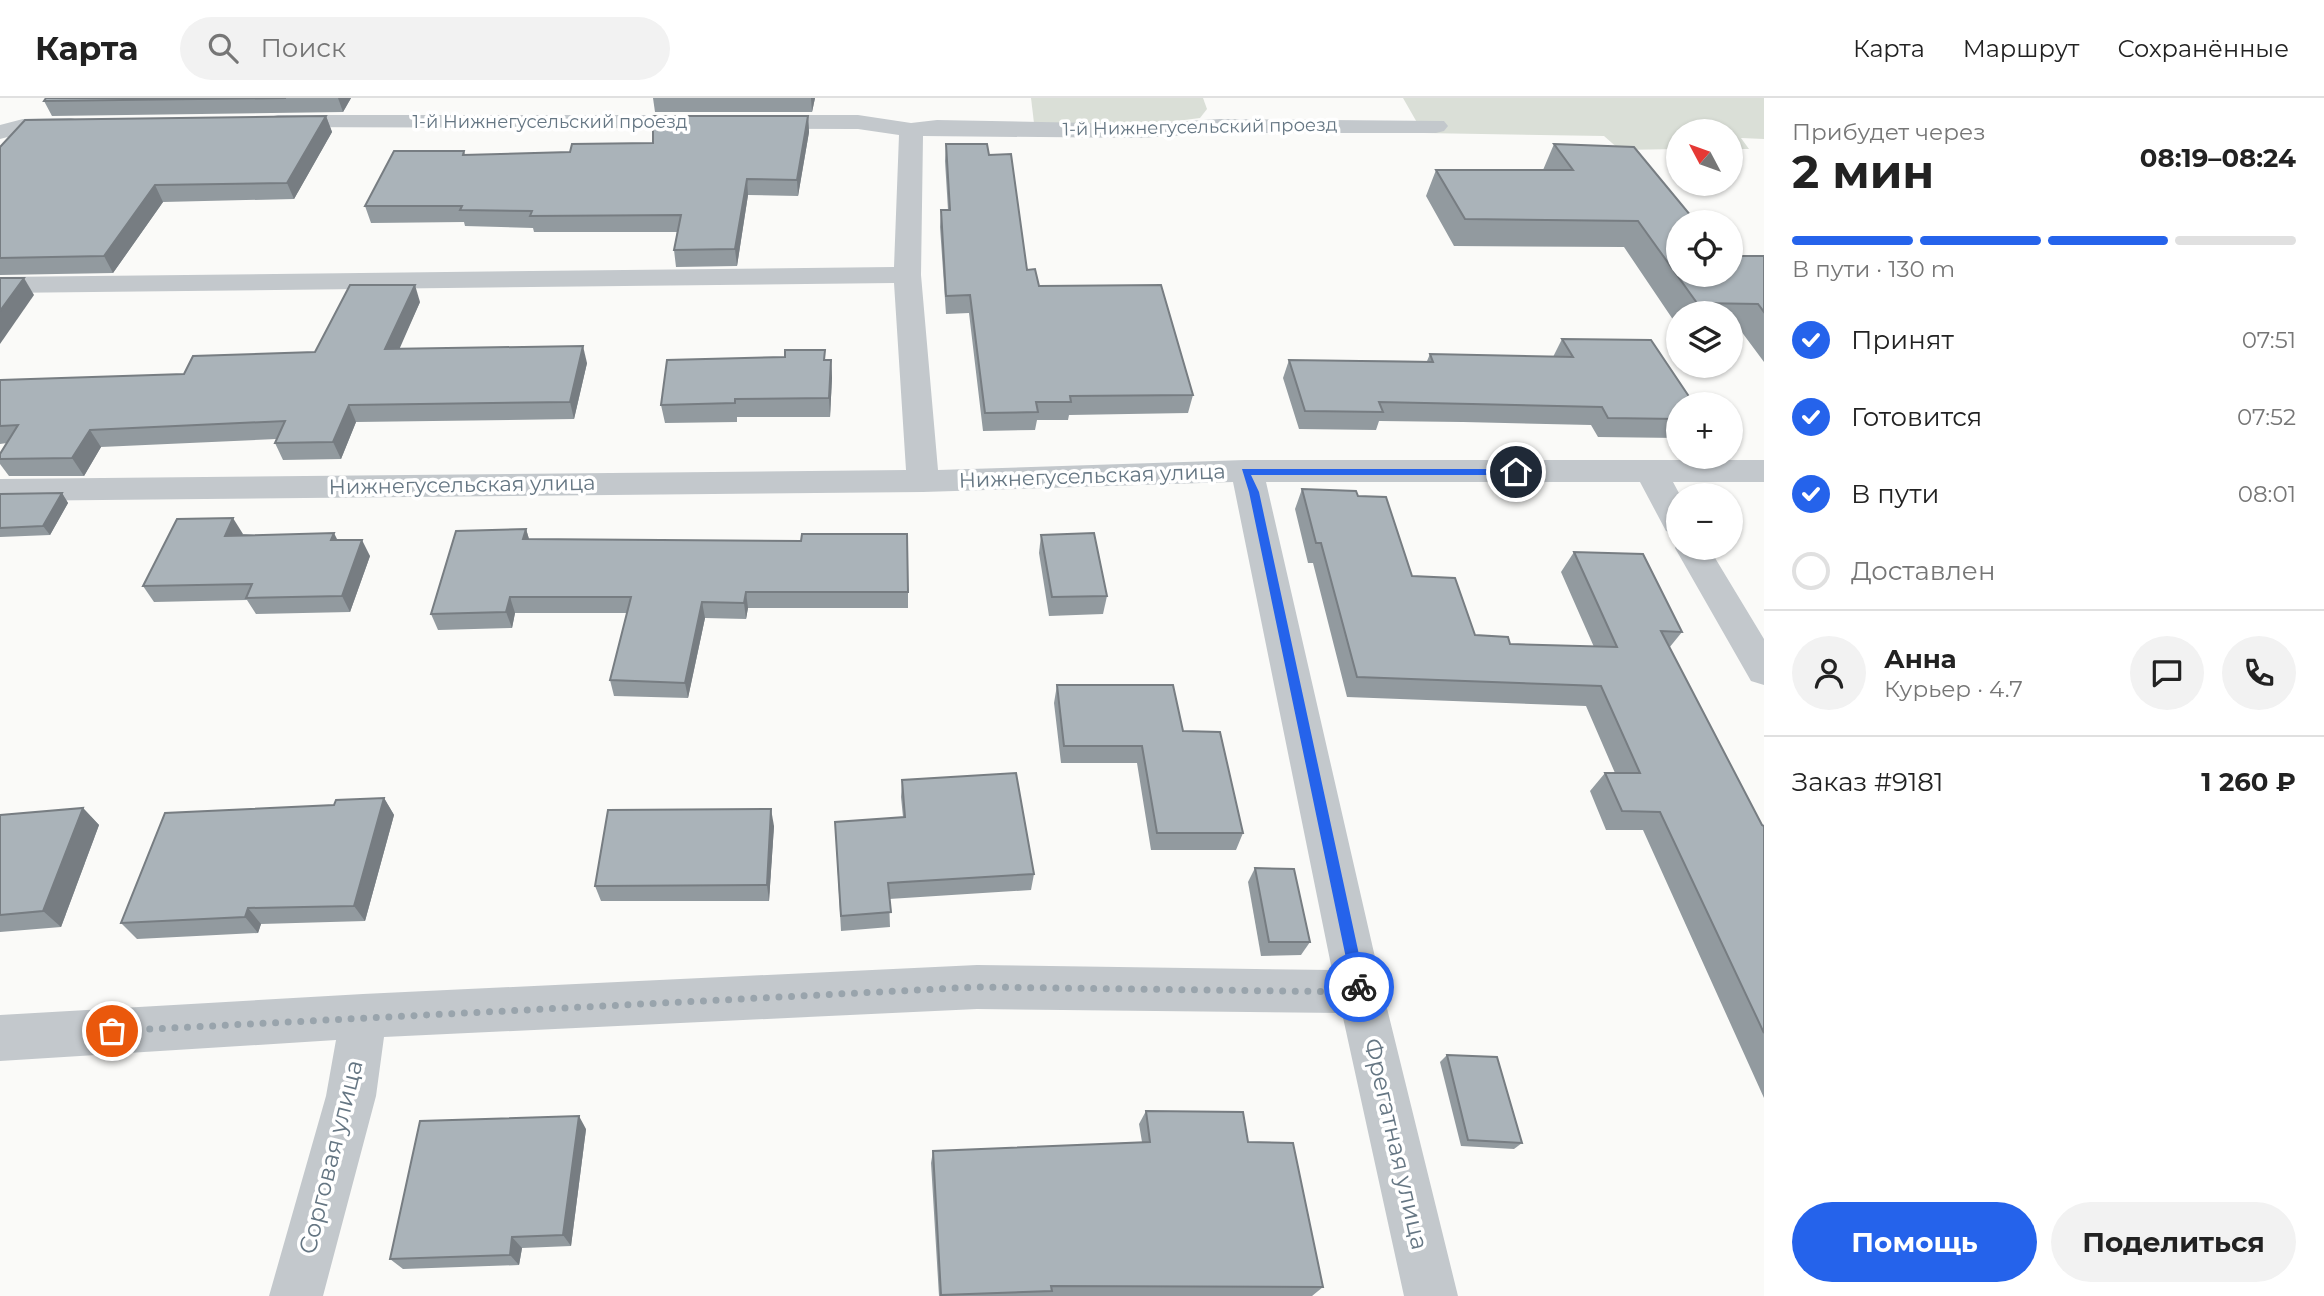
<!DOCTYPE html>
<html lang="ru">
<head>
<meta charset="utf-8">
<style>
	body { margin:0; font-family:Montserrat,sans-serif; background:#f2f2f2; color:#222; height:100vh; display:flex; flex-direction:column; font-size:26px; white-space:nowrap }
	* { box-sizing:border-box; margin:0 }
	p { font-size:23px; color:#767676 }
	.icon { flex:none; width:38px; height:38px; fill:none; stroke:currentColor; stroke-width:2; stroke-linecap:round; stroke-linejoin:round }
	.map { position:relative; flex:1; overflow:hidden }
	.panel { display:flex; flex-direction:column; background:#fff; width:560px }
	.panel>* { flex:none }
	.needle { width:46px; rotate:311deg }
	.buttons { position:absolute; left:1666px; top:21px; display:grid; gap:14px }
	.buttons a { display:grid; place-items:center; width:77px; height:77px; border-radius:50%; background:#fff; box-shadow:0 2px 5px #0004; font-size:35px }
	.pin { position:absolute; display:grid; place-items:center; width:60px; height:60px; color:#fff; margin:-30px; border:4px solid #fff; border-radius:50%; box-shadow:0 2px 7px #0007 }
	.courier { position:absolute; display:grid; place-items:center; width:70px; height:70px; margin:-35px; border:5px solid #2563eb; border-radius:50%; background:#fff; color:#222; box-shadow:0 2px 9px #0007 }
	.headline em { font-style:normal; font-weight:700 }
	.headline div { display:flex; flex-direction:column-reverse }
	.headline { display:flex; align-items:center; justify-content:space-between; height:119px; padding:0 28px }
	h1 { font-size:46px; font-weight:700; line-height:52px }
	.bar { display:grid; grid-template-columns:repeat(4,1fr); gap:10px 7px; align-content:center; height:84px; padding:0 28px }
	.bar i { height:9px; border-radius:5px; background:#e0e0e0 }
	.bar .active { background:#2563eb }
	.bar p { grid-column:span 4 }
	.line { display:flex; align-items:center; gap:18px; padding:0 28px; border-top:2px solid #e0e0e0 }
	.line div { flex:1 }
	.round { display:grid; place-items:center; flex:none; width:74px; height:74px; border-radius:37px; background:#f2f2f2 }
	ol { padding:0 28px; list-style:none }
	li { display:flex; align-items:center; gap:21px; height:77px }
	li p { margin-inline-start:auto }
	li .icon { padding:7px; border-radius:50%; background:#2563eb; color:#fff; stroke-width:4 }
	li:last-child { color:#767676 }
	li i { width:38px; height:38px; border:4px solid #e0e0e0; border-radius:50% }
	.cta { display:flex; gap:14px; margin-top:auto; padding:14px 28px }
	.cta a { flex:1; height:80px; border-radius:42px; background:#2563eb; color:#fff; font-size:28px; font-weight:700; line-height:80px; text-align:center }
	.cta a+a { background:#f2f2f2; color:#222 }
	header { display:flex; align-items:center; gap:42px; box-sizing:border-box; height:98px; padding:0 35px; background:#fff; border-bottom:2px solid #e0e0e0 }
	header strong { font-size:33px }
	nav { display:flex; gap:38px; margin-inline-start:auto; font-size:24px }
	.search { width:490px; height:63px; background:#f2f2f2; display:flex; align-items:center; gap:18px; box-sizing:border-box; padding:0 24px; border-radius:38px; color:#767676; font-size:26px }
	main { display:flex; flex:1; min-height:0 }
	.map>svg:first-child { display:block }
</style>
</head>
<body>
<header>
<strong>Карта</strong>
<div class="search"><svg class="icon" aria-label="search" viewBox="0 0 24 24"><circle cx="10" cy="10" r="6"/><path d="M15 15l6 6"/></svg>Поиск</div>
<nav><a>Карта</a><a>Маршрут</a><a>Сохранённые</a></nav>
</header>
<main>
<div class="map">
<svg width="1764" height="1198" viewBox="0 0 1764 1198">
	<rect width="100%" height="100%" fill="#fafaf8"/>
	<!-- green -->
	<g fill="#dadfd7">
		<path d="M1031,0h172l4,11 -7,9 -62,8 -104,-3z"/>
		<path d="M1403,0h361v41l-23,-1 8,11h-18v-18h-53v18l-58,1 -16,-14 -181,-3z"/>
	</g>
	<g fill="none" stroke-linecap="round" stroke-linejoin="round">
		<!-- minor -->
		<g fill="#c3c8cc" fill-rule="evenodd">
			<path d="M278,17h580l53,8 26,-3 202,4 81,-5 224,2 4,5 -4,5 -8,2h-216l-81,5 -216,-2 -2,139 17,195 307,-10h519v22h-91l7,13 -2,40 -12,-4 -26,-49h-374l117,510 75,304h-54l-62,-283 -365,-4 -593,28 -8,59 -53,200h-54l57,-200 10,-56 -336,21v-46l363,-21 614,-29 355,5 -99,-488 -310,10 -923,9v-22l906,-9 -12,-187 -894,10v-16l894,-10 5,-132 -41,-6 -588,-2 -4,-5 4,-5z"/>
			<path d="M71,20l8,2 4,5 -4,5 -56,3 -23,6v-14l23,-6z"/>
			<path d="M1678,444v6h31l55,91v46l-13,-4 -76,-133z"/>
		</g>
	</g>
	<!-- wall -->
	<g fill="#929a9f">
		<path d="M46,0h305l-8,14 -291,4 -8,-15z"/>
		<path d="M653,0h162l-3,14h-157z"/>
		<path d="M326,18l6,16 -38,67 -131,3 -50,71 -113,2v-128z"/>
		<path d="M808,18l1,16 -11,64 -50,-1 -11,71 -61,1 -2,-17 3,-18h-143l-1,-4 -68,-2 -1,-4 -93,1 -6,-17 99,-55 1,4 105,-3 83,-9z"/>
		<path d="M946,46l43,11 38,115 12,16 154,109 -5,18 -119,2 -1,5h-31l-2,10 -52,1 -14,-118 -23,1 -6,-87 1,-17h7l-3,-49z"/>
		<path d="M1554,46l124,78v53l86,-19v106l-23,-31h-10v-18h-53v14l-54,-80 -170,-1 -28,-50 10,-26h107z"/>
		<path d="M420,204l-21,46 188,15 -13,56 -218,3 -15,37 -58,1 -8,-17 1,-4 -175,8 -17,29h-75l-9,-12v-10l7,-11 -7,1v-64l184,-6 131,-22z"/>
		<path d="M1562,241l116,65v34l-80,-1 -7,-12 -128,-3 -84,-1 -3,9 -77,-1 -16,-51 6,-18 138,1 3,-7 123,3z"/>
		<path d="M825,262h6l1,18 -2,39h-93v5l-72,1 -4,-18z"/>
		<path d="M1302,391l56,7 54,80 63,59 35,9 84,3 -33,-75 13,-20 108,80 -13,16 93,177 2,1v272l-121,-268h-37l-16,-39 15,-18h10l-29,-67 -239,-9 -34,-134h-5l-13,-54z"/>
		<path d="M62,395l6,10 -18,32 -50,2v-43z"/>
		<path d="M526,431l3,10 379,53v16h-160l-2,11 -41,-1 -17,80 -74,-2 -4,-16 17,-67h-112l-3,15 -74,2 -7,-16z"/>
		<path d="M243,436l94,6 33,16 -20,56 -94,2 -9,-14 -93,2 -11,-16z"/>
		<path d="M1041,437l66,61 -4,18 -54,2 -10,-63z"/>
		<path d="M1057,587l126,46 60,102 -7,17h-85l-14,-87h-76l-7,-60z"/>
		<path d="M902,682l132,94 -3,16 -142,9 1,28 -49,4 -6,-109 68,-5 -2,-20z"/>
		<path d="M384,700l10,17 -29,106 -104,3 -3,9 -121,6 -16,-16 213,-118z"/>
		<path d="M83,710l16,17 -38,102 -61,5v-117z"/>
		<path d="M774,728l-5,75h-168l-6,-15z"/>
		<path d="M1255,770l55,74 -9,13 -40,1 -13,-74z"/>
		<path d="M1447,957l75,88 -8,6 -53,-3 -21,-84z"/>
		<path d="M1146,1013l102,31 75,145 -11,9h-373l-8,-133 2,-12 209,-9 -3,-18z"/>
		<path d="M586,1031l-15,117 -49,2 -3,17 -116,4 -13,-10z"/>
	</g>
	<!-- shaded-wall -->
	<g fill="#777d82">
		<path d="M338,0h13l-8,14z"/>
		<path d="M811,0h4l-3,14z"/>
		<path d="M326,18l6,16 -38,67 -7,-16z"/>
		<path d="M808,18l1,16 -11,64 -1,-16z"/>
		<path d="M747,81l1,16 -11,71 -2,-17z"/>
		<path d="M155,87l8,17 -50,71 -9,-17z"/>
		<path d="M24,180l10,17 -34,49v-33z"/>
		<path d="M415,187l5,17 -28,64 -7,-17z"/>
		<path d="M583,248l4,17 -13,56 -4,-17z"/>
		<path d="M831,262l1,18 -2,39 -1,-19z"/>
		<path d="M349,307l7,17 -15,37 -8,-17z"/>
		<path d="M90,332l11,17 -17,29 -12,-18z"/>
		<path d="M62,395l6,10 -18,32 -7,-9z"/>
		<path d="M233,420l10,16 -8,18 -10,-16z"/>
		<path d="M526,431l5,17 -8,-7z"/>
		<path d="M334,435l8,16 -11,-9z"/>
		<path d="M362,442l8,16 -20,56 -8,-16z"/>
		<path d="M746,494l2,16 -2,11 -2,-16z"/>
		<path d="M510,499l5,16 -3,15 -6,-16z"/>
		<path d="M702,504l3,16 -17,80 -3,-15z"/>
		<path d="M384,700l10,17 -29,106 -11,-15z"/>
		<path d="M83,710l16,17 -38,102 -18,-16z"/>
		<path d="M771,711l3,17 -5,75 -2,-16z"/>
		<path d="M248,810l13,16 -3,9 -13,-16z"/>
		<path d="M579,1018l7,13 -15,117 -8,-11z"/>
		<path d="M512,1139l10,11 -3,17 -9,-10z"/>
	</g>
	<!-- building -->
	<g fill="#aab3b9" stroke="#777d82" stroke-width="2">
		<path d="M46,0h240l-242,3z"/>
		<path d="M326,18l-39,67 -132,2 -51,71 -104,2v-111l25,-27z"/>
		<path d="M653,18h155l-11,64 -50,-1 -12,70 -61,1 7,-35 -151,1 2,-5 -72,-1 2,-4h-97l29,-55h70l-1,4 107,-3 2,-8 81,-1z"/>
		<path d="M946,46h41l2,11 22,-1 16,116 8,-1 4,17 122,-1 32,110 -123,1 1,6h-35l2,10 -53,1 -15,-118 -24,1 -5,-86h9z"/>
		<path d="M1554,46l80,3 62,75h-18v8h-6l-3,9 4,6 5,1v29h53v-19h33v56l-6,-8 -61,-1 -59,-82 -173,-2 -29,-49h137z"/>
		<path d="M0,180h24l-24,33z"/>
		<path d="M350,187h65l-30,64 198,-3 -13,56 -221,3 -16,37 -58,1 10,-22 -195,9 -18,28 -72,1v-5l18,-29 -18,1v-46l184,-6 9,-18 122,-4z"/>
		<path d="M1562,241l89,1 43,64h-16v15l-70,-1 -6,-11 -130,-3 -93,-2 4,10 -78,-1 -16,-51 144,2 -3,-8 143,3z"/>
		<path d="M785,252h40l-1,10h7l-2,38 -94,1v4l-74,2 6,-45 118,-3z"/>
		<path d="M1302,391l54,2 2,5 28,1 26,79 43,2 20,57 33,2 2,7 107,3 -43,-95 69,2 39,78 -21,-1 101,194 2,1v207l-104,-221 -38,-1 -17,-38h35l-39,-87 -244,-9 -36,-134h-5z"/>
		<path d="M62,395l-19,33 -43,2v-34z"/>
		<path d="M233,420l-8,18 109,-3 -3,7h31l-20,56 -96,2 6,-14 -109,2 34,-67z"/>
		<path d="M526,431l-3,10 278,2 1,-7h105l1,58h-162l-2,11 -42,-1 -17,81 -75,-3 21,-83h-121l-4,15 -75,2 25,-83z"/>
		<path d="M1094,435l13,63 -55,1 -11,-62z"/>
		<path d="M1057,587h116l10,46 37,1 23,101h-86l-15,-87h-78z"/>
		<path d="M1016,675l18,101 -146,9 3,29 -50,4 -6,-94 70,-5 -3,-37z"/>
		<path d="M384,700l-30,108 -106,2 -3,9 -124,6 44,-110 169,-8 2,-5z"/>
		<path d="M83,710l-40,103 -43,4v-100z"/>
		<path d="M771,711l-4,76 -172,1 13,-76z"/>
		<path d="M1255,770l39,1 16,73h-41z"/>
		<path d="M1447,957l50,2 25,86 -54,-3z"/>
		<path d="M1146,1013l97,1 5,30 45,1 30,144 -272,-1 1,5 -111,4 -8,-144 217,-9z"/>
		<path d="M579,1018l-16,119 -51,2 -2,18 -120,4 30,-138z"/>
	</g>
	<!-- route -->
	<path fill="#2563eb" d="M1242,371h274l5,3 -5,3h-265l8,17 107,495 -7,7 -7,-7 -103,-495z"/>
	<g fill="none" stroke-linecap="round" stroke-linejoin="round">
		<!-- done -->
		<path stroke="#99a4ac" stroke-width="7" stroke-dasharray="0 12.6" d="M112,933l865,-44 383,5 -1,-5"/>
	</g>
	<g text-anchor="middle" stroke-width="7" stroke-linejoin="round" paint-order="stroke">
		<!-- far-street labels -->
		<g font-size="18" fill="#657683" stroke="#fff">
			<text x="550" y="30">1-й Нижнегусельский проезд</text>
			<text transform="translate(1200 29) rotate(-1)" y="6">1-й Нижнегусельский проезд</text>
		</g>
		<!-- street labels -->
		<g font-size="21" fill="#657683" stroke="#fff">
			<text transform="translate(1092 378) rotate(-2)" y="7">Нижнегусельская улица</text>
			<text transform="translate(462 387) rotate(-1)" y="7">Нижнегусельская улица</text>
		</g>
		<!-- near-street labels -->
		<g font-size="24" fill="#657683" stroke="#fff">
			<text transform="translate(1396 1046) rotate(77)" y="8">Фрегатная улица</text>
			<text transform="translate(331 1059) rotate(-76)" y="8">Сорговая улица</text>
		</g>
	</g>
</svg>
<div class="buttons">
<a><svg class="needle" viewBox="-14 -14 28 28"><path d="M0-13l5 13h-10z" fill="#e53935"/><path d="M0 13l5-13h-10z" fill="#767676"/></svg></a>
<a><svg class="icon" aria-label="locate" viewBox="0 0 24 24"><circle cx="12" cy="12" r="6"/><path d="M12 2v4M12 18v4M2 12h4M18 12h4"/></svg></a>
<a><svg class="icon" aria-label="layers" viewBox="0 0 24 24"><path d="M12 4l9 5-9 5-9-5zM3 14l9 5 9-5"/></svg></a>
<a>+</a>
<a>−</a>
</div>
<div class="pin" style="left:112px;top:933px;background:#ea580c"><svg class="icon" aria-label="bag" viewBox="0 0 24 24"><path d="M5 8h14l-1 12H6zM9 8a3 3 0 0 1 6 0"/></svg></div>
<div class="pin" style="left:1516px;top:374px;background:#1f2937"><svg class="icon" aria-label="home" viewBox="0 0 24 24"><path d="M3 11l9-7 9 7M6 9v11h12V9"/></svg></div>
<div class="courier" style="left:1359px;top:889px"><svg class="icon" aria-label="bike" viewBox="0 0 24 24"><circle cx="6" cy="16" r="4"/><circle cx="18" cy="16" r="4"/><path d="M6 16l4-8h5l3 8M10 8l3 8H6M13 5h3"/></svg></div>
</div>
<section class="panel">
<div class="headline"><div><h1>2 мин</h1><p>Прибудет через</p></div><em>08:19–08:24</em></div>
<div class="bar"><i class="active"></i><i class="active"></i><i class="active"></i><i></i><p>В пути · 130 m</p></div>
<ol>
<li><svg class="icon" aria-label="check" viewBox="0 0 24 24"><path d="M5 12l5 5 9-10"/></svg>Принят<p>07:51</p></li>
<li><svg class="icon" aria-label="check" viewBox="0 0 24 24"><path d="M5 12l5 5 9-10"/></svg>Готовится<p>07:52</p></li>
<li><svg class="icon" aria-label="check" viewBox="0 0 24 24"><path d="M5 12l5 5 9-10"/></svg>В пути<p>08:01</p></li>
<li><i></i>Доставлен</li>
</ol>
<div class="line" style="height:126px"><a class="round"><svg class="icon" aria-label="person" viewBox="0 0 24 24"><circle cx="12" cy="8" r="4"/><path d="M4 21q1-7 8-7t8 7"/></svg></a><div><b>Анна</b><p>Курьер · 4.7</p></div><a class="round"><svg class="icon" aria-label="chat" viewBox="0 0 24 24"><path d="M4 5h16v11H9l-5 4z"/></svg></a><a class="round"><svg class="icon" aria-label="phone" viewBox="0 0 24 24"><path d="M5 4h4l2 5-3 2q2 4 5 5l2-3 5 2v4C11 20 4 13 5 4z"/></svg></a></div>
<div class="line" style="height:91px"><div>Заказ #9181</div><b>1 260 ₽</b></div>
<div class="cta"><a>Помощь</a><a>Поделиться</a></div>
</section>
</main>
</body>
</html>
